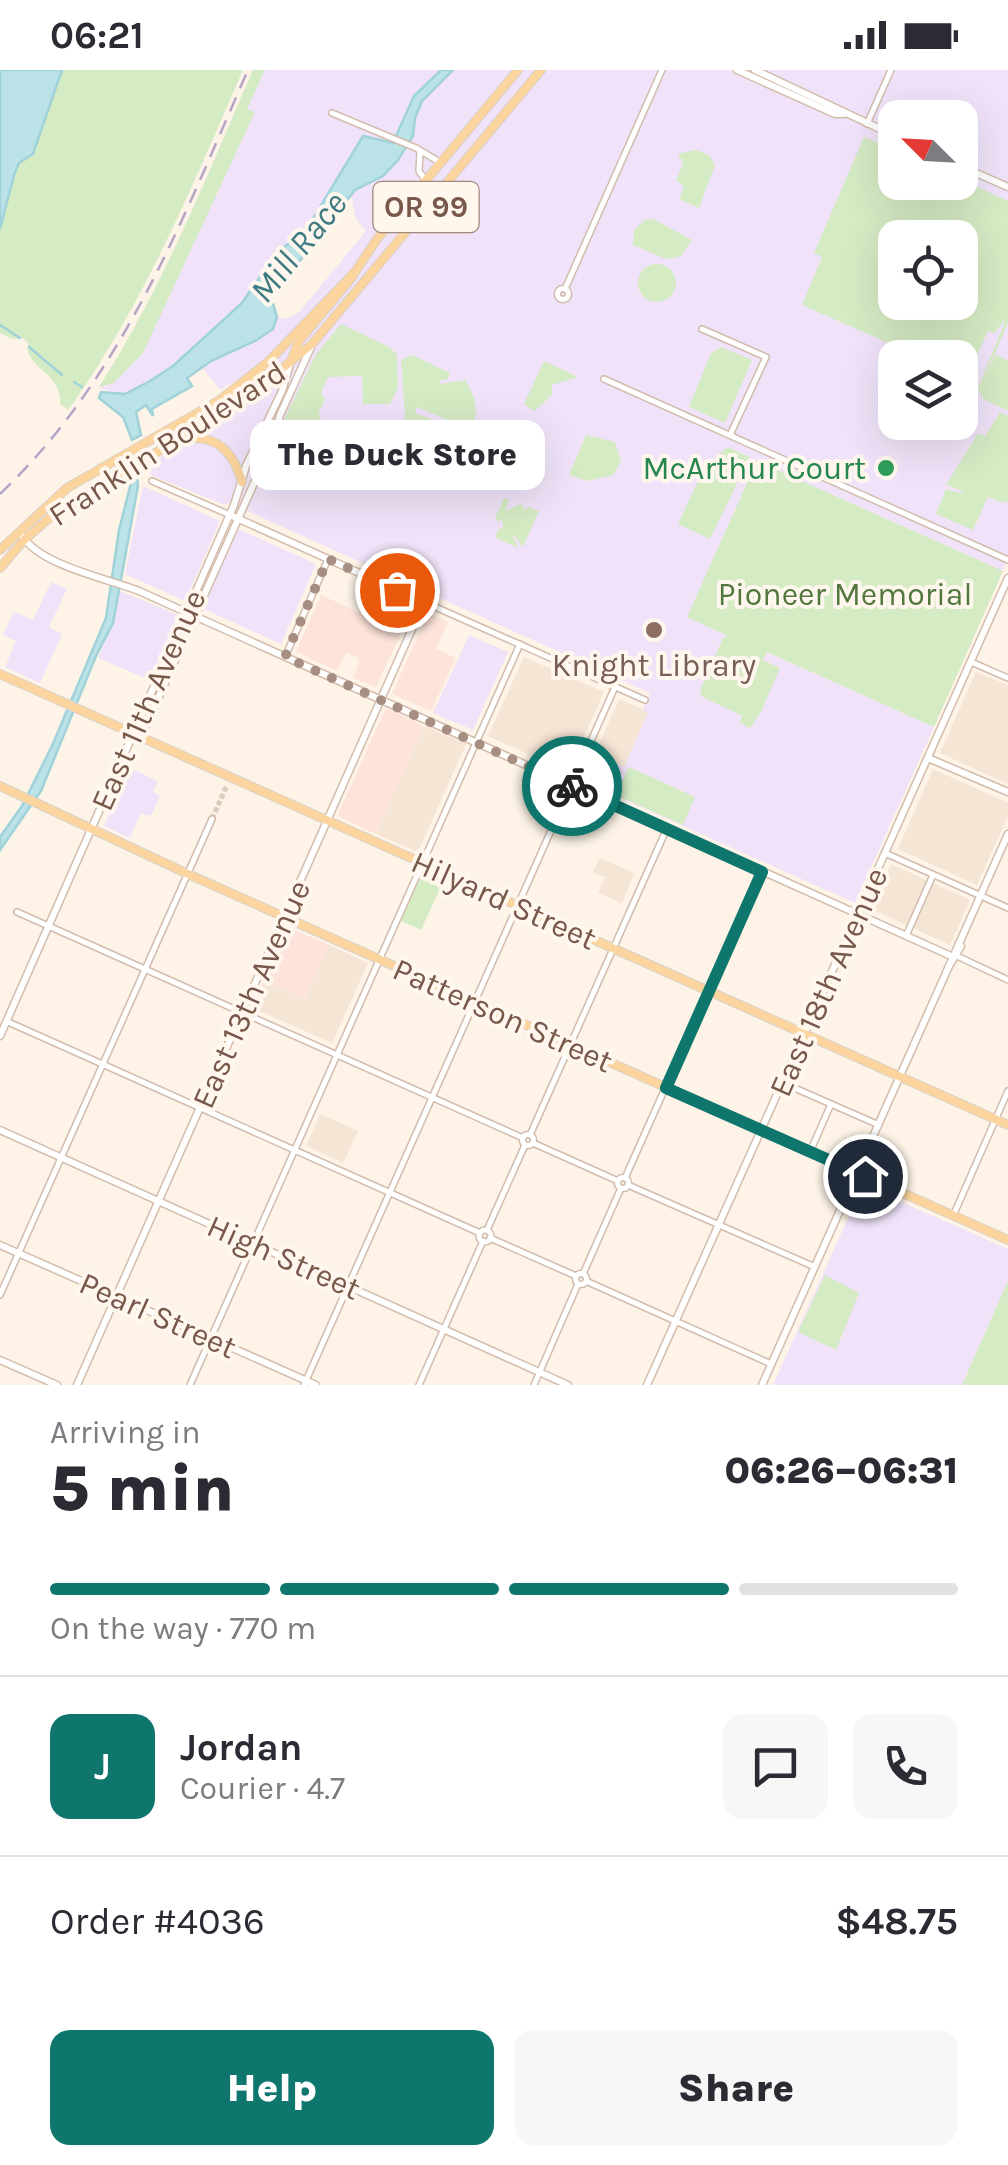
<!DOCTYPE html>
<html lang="en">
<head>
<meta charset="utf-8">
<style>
	body { margin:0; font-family:Karla,sans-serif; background:#f7f7f7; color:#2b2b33; height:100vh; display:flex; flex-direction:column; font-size:38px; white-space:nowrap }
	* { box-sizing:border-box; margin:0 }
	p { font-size:32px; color:#7c7c81 }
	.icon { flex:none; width:55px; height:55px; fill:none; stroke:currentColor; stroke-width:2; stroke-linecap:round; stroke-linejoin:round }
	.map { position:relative; height:1315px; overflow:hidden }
	.sheet { display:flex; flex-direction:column; background:#fff; flex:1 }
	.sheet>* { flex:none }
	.needle { width:65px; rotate:294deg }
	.fabs { position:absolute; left:878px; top:30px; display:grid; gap:20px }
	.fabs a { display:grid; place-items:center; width:100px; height:100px; border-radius:20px; background:#fff; box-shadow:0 10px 40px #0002; font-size:50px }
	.pin { position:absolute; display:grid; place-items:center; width:85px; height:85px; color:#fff; margin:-42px; border:5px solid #fff; border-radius:50%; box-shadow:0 2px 10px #0007 }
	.courier { position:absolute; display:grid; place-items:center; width:100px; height:100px; margin:-50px; border:8px solid #0f766e; border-radius:50%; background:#fff; color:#222; box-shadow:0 2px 12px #0007 }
	.bubble { position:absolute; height:70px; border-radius:20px; background:#fff; box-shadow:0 10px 40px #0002; font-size:32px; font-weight:800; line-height:70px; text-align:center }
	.overview em { font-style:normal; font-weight:800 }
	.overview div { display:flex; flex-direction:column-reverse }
	.overview { display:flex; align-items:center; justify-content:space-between; height:170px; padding:0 50px }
	h1 { font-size:65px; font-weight:800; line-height:75px }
	.bar { display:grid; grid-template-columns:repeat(4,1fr); gap:15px 10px; align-content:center; height:120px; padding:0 50px }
	.bar i { height:12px; border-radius:8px; background:#e1e1e2 }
	.bar .selected { background:#0f766e }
	.bar p { grid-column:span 4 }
	.line { display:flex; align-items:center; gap:25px; padding:0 50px; border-top:2px solid #e1e1e2 }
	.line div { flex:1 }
	.round { display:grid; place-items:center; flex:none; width:105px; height:105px; border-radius:20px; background:#f7f7f7 }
	.action { display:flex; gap:20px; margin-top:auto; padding:20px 50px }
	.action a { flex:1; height:115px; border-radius:20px; background:#0f766e; color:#fff; font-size:40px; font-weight:800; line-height:115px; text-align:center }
	.action a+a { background:#f7f7f7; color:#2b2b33 }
	.status { display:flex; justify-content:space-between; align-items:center; height:70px; padding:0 50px; background:#fff; direction:ltr }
	.status svg { height:28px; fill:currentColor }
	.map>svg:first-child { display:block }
</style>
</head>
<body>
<div class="status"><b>06:21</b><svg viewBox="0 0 49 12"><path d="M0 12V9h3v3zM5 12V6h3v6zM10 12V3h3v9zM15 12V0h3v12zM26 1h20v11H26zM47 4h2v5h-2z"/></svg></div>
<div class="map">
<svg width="1008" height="1315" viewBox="0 0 1008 1315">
	<rect width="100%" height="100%" fill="#fdf3e6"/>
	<!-- residential -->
	<g fill="#f5e5d4">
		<path d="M524,587l80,35 -36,80 -80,-36z"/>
		<path d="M976,602l32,13v99l-68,-31z"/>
		<path d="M619,629l30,13 -25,55 -29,-13z"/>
		<path d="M424,656l42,18 -48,108 -42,-18z"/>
		<path d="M933,699l75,34v13l-31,69 -79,-36z"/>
		<path d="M600,788l34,15 -12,31 -24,-12 7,-15 -12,-5z"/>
		<path d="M891,794l79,36 -20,45 -79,-36z"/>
		<path d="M329,875l39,18 -36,80 -79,-35 11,-27 41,18z"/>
		<path d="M320,1044l38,17 -15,32 -37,-17z"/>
	</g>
	<!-- commercial -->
	<g fill="#fde3da">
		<path d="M371,518l42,19 -37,80 -23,-9 6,-14 -1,-6 -12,-5 -9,18 -41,-19 25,-57 39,18z"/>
		<path d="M428,543l20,9 -12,27 20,9 -25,53 -39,-17z"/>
		<path d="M386,638l38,18 -48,108 -36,-17 -2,-3z"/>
		<path d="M288,857l41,18 -24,54 -41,-18z"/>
	</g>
	<!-- education -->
	<g fill="#f0e3f9" fill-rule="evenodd">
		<path d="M253,0h755v488l-5,13 -246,-110 -69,156 246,110 -79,176 -272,-122 12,-27 29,13 24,-54 -5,-3 7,-17 -405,-183 -17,-7 -3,2 -72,-29 -10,-8 110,-66 -16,-23 -17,11 -18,-23 20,-13 33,-13 17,-12 5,-12 10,2 13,-8 66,-80 -10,-12 -5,-24 -11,-5 -19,30 -135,145 -62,33 -25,-11 35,-55 39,-77zM895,48h65v64h-65zM895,168h65v64h-65zM895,288h65v64h-65z"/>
		<path d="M143,416l77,35 -35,80 -60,-27z"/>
		<path d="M236,458l80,36 -35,80 -77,-35 -2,-4z"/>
		<path d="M51,512l16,7 -18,38 13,7 -22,49 -35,-16 11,-26 -13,-6 11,-23 19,8z"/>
		<path d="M120,521l58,24 -28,65 -52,-22 15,-35z"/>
		<path d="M469,565l39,17 -35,78 -40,-17z"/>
		<path d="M134,700l24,11 -5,11 7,4 -9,20 -10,-3 -11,25 -26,-12 18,-40z"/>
		<path d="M863,1115l145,64v32l-46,104h-189z"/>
	</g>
	<!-- green -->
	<g fill="#d5ebc4" fill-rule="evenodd">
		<path d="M62,0h181c-51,117 -100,236 -175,340l-8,-6c2,-33 -37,-36 -32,-61l-5,-5 -11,1 -12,-6v-104l14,-54 5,-12 14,-10z"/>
		<path d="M253,0h12l-18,39 8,3 -112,241 -29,30 -15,4c64,-100 107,-209 154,-317z"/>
		<path d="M864,67l31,13v32h65v-3l48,22v122l-27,62 15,-31 12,7v50l-25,-12 -5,-11 28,-69 -12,14 -6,-2 -21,47 -7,-2v-18l-40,-1 -118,-52 20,-48 -8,-4zM895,168h65v64h-65z"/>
		<path d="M696,80l13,5 6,10 -16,43 -20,-9 5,-12 -8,-7 7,-16 -5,-10z"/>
		<path d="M653,149l39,21 -11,16 -15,3 -33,-14 1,-15 11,-10z"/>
		<circle cx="657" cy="213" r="19"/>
		<path d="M341,254l48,23 8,7 1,34 -8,16h-27l-1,-28 -34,1 -7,16 4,6 -7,15 3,2 -11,22 -29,-12 35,-72z"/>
		<path d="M721,277l31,13 -27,63 -36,-16 22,-54z"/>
		<path d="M412,285l38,18 -3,7h-7v4l25,-4c9,15 16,30 6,47l-5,1 -49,-21 -2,6 43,17 -50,6 -8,-2 5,-18 -4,-56z"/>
		<path d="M544,291l34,16 -26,8v10l-18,16 -10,-7z"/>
		<path d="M1000,342l8,4v85l-5,2 -15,-6 -15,33 -37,-16 10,-25 14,4 3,-2 -17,-6 32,-52 7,3z"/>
		<path d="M586,365l29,7 6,19 -8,14 -25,6 -19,-6z"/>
		<path d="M727,377l23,10 -40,82 -32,-15 25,-54z"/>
		<path d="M757,391l246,110 -69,156 -167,-75 -4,8 17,8 -19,44 -11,16 -10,-5 2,-7 -41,-20 -1,-6 23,-52 5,-2 -41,-19z"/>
		<path d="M504,428l5,2 -4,11 16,-7 5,6 2,-3 11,4 -16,36 -8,-11 -4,2h3l4,10 -23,-11 4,-9 4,1 -1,-10 -3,3 -4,-4z"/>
		<path d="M629,697l66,30 -12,28 -67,-30z"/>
		<path d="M421,803l22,9 -22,48 -20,-9z"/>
		<path d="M825,1205l34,18 -23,57 -38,-18z"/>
		<path d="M1008,1211v104h-46z"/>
	</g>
	<!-- water -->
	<g fill="#bae2e7" stroke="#a0d2d9" stroke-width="2.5">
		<path d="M0,0h62l-29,84 -14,9 -5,12 -14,54z"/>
		<path d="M441,0h12l-31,31 -7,17 -2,18 -15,24 -15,16 -28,14 -60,77 -21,15 -4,12 7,23 -4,12 -18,12 -44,20 -24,17 5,8 -40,23 1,7 -7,-11 -10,7 5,23 -9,5 -9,-23 -24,-19 2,-6 24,2 25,-13 23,-15 69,-63 34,-50 23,-17 15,-19 49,-81 30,7 21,-47z"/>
		<path d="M137,402l1,14 -25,137 -17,33 -55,135 -41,59v-13l22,-31 30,-60 54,-128 13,-88 14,-55z"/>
	</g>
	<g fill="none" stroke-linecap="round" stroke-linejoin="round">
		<!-- stream -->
		<g stroke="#a0d2d9" stroke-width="2.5">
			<path d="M0,255l20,13"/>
			<path d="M29,277l33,28"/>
			<path d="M74,312l8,5"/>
		</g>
		<!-- street-tunnel -->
		<path stroke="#dcccbf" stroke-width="5" stroke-dasharray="5 2.5" stroke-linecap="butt" d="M212,749l15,-34"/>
		<!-- street casing -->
		<g stroke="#d1bcae" stroke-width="8">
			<g id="street">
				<path d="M332,43l84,35 25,15"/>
				<path d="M867,54l24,-54"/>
				<path d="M420,82l-1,19 7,10"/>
				<circle cx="563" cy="224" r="5.5"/>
				<path d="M565,219l97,-219"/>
				<path d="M702,259l64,28 -36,78"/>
				<path d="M604,309l404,181"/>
				<path d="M152,411l78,34"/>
				<path d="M424,532l221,98"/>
				<path d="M285,587l43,-98"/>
				<path d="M971,592l37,16"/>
				<path d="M885,783l123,55"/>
				<path d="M17,842l506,226"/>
				<path d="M906,866l27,-61"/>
				<path d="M957,886l51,24"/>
				<path d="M6,951l474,212"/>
				<path d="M783,1013l96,42"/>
				<circle cx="528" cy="1070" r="5.5"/>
				<path d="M530,1065l137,-307"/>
				<path d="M533,1073l85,38"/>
				<path d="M810,1082l21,-48"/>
				<circle cx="623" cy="1113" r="5.5"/>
				<path d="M625,1108l137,-307"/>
				<path d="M628,1115l187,82"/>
				<path d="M953,1146l55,-125"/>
				<path d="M487,1160l38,-85"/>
				<circle cx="485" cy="1166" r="6"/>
				<path d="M490,1168l86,38"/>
				<circle cx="581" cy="1209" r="5.5"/>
				<path d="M583,1204l38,-86"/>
				<path d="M586,1211l185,83"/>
				<path d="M0,1225l212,-476"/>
				<path d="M190,1315l330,-741"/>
				<path d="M304,1315l311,-698"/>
				<path d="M419,1315l64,-144"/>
				<path d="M534,1315l44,-101"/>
			</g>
		</g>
		<!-- secondary casing -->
		<g stroke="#d4bcac" stroke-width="9">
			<g id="secondary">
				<path d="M737,0l98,44h9"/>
				<path d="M755,0l140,66"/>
				<path d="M960,96l48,21"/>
				<path d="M22,466c20,30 84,42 117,55l812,365"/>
				<path d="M141,667l134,-301 5,-21 32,-70"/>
				<path d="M928,688l80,34"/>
				<path d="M948,898l13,-22 -2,-3"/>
				<path d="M0,966l234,-531 12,-39 36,-75 8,-27"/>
				<path d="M0,1060l568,255"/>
				<path d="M0,1175l316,140"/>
				<path d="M0,1290l57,25"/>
				<path d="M77,1315l347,-783 -194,-87"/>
				<path d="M647,1315l361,-807"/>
				<path d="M762,1315l246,-551"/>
			</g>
		</g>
		<!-- primary casing -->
		<g stroke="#d9d0cc" stroke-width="10">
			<g id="primary">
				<path d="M291,291l8,-20 54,-65"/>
				<path d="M184,369c32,-6 50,14 58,43"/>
				<path d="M0,480l67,-62 153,-88 48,-38 87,-90 22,-33 141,-169"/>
				<path d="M0,498l24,-28 31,-27 186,-111 71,-58 229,-274"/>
				<path d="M0,604l1008,451"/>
				<path d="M0,716l188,88 820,366"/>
			</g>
		</g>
		<!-- street -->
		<use href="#street" stroke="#fff" stroke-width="5"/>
		<!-- secondary -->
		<use href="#secondary" stroke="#fff" stroke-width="6"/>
		<!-- primary -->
		<use href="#primary" stroke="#fcd59e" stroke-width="8"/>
		<!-- rail -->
		<path stroke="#b5a4c7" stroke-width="2.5" stroke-dasharray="15 10" stroke-linecap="butt" d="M0,424c123,-117 181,-272 248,-424"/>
	</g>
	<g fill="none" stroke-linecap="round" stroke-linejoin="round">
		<!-- done -->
		<path stroke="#a68e81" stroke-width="10" stroke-dasharray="0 18" d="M397,520l-69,-31 -43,98 287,129"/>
		<!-- route -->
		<path stroke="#0f766e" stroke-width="12" d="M572,716l190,86 -96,216 199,88"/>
	</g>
	<!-- markers -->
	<circle fill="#2e9e5b" stroke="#fff7ed" stroke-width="4" cx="886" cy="398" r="10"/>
	<circle fill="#8d6e63" stroke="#fff7ed" stroke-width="4" cx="654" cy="560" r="10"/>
	<g text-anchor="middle" stroke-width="8" stroke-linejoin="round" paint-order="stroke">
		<!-- shield labels -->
		<rect fill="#fff7ed" stroke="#a0887b" stroke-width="2.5" x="373.5" y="112" width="105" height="50" rx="8"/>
		<g font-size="30" font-weight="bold" fill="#77584a">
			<text x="426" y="147">OR 99</text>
		</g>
		<!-- street labels -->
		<g font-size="32" fill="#77584a" stroke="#fff7ed">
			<text transform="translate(167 373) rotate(-33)" y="11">Franklin Boulevard</text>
			<text transform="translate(148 630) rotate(-66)" y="11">East 11th Avenue</text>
			<text transform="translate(504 830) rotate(24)" y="11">Hilyard Street</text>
			<text transform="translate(828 912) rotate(-66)" y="11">East 18th Avenue</text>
			<text transform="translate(251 924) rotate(-66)" y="11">East 13th Avenue</text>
			<text transform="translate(503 945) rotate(24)" y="11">Patterson Street</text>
			<text transform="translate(284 1187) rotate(24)" y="11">High Street</text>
			<text transform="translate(158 1245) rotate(24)" y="11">Pearl Street</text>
		</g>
		<!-- leisure labels -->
		<g font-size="32" fill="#27864d" stroke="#fff7ed" text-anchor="end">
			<text x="866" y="409">McArthur Court</text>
		</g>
		<!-- park labels -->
		<g font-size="32" fill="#52773f" stroke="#fff7ed">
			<text x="845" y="535">Pioneer Memorial</text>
		</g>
		<!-- education labels -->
		<g font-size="32" fill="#785e54" stroke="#fff7ed">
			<text x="654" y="606">Knight Library</text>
		</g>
		<!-- water labels -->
		<g font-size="35" font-style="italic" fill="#407b83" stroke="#fff7ed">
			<text transform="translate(298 177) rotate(-51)" y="12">Mill Race</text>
		</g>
	</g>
</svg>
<div class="fabs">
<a><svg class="needle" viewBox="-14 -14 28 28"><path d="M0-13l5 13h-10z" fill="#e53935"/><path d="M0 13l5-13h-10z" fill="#7c7c81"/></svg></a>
<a><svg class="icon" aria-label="locate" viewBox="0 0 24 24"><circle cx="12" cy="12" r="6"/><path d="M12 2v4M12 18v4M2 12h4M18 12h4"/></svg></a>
<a><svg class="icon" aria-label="layers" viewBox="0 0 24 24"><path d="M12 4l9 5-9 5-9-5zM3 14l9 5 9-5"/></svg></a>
</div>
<div class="pin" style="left:397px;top:520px;background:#ea580c"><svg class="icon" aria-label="bag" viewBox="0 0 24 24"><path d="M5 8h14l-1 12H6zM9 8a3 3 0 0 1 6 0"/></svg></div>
<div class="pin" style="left:865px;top:1106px;background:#1f2937"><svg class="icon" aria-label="home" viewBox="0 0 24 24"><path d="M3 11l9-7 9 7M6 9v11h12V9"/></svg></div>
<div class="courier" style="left:572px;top:716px"><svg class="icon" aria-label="bike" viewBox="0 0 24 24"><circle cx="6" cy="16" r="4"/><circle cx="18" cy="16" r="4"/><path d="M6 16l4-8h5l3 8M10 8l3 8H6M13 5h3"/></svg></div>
<div class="bubble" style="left:250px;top:350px;width:295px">The Duck Store</div>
</div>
<section class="sheet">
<div class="overview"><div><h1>5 min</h1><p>Arriving in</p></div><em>06:26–06:31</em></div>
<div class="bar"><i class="selected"></i><i class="selected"></i><i class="selected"></i><i></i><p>On the way · 770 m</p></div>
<div class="line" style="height:180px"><b class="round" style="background:#0f766e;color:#fff">J</b><div><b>Jordan</b><p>Courier · 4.7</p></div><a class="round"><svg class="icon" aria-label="chat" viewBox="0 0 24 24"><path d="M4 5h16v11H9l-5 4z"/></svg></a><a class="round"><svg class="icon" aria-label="phone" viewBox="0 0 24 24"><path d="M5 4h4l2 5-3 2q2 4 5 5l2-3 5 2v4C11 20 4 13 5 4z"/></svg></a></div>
<div class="line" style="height:130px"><div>Order #4036</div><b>$48.75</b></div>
<div class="action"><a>Help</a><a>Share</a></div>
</section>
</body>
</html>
